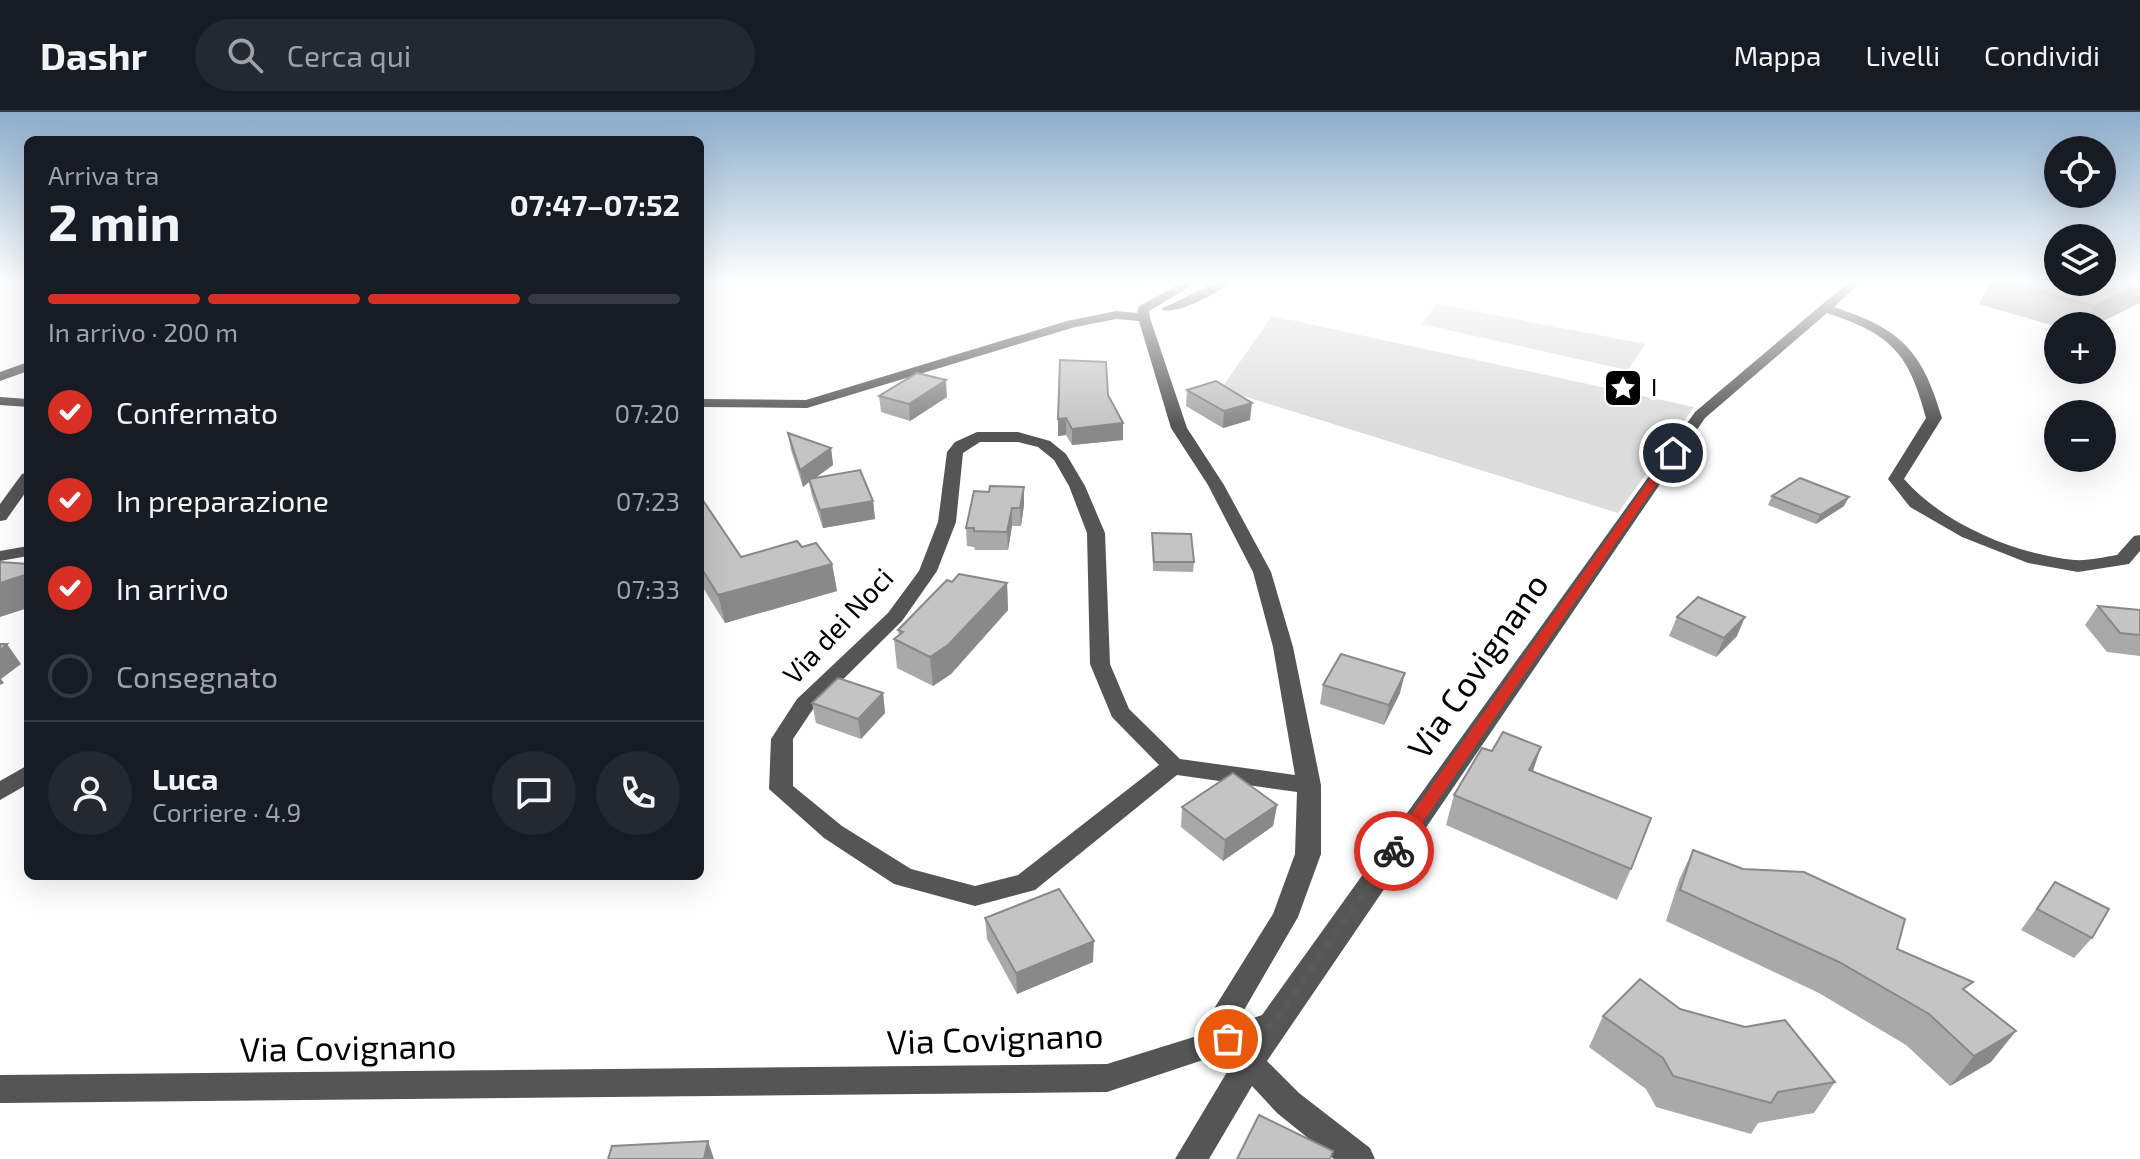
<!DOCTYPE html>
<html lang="it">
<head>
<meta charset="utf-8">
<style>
	body { margin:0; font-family:"Exo 2",sans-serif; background:#242831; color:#f1f3f6; height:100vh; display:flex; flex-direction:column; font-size:30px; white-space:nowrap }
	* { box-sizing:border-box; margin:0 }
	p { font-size:26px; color:#9ea1a6 }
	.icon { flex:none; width:44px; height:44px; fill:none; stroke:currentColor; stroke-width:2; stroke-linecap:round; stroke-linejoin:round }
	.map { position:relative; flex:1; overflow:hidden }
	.side { position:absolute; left:24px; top:24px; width:680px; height:744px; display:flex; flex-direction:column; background:#171b24; border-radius:12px; box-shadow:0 8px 32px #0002 }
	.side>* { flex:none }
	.controls { position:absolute; left:2044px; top:24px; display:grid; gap:16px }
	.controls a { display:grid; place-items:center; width:72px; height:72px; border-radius:50%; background:#171b24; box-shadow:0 8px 32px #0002; font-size:40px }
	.pin { position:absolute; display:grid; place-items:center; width:68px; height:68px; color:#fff; margin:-34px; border:4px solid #fff; border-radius:50%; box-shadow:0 2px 8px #0007 }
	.courier { position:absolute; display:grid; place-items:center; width:80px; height:80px; margin:-40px; border:6px solid #d93025; border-radius:50%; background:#fff; color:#222; box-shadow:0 2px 10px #0007 }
	.headline em { font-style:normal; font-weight:700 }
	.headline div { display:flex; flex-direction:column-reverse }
	.headline { display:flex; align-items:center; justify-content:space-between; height:136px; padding:0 24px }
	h1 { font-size:52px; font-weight:700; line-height:60px }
	.bar { display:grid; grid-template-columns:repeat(4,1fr); gap:12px 8px; align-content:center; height:96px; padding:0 24px }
	.bar i { height:10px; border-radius:6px; background:#363941 }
	.bar .on { background:#d93025 }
	.bar p { grid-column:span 4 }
	.line { display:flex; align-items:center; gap:20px; padding:0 24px; border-top:2px solid #363941 }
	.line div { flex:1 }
	.round { display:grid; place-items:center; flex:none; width:84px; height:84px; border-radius:42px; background:#242831 }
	ol { padding:0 24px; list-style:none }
	li { display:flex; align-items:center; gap:24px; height:88px }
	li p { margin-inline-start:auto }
	li .icon { padding:8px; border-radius:50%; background:#d93025; color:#fff; stroke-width:4 }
	li:last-child { color:#9ea1a6 }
	li i { width:44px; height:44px; border:4px solid #363941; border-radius:50% }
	header { display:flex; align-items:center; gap:48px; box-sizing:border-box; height:112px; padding:0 40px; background:#171b24; border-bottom:2px solid #363941 }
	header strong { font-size:38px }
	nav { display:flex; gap:44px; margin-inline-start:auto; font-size:28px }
	.search { width:560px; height:72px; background:#242831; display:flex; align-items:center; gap:20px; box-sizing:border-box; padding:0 28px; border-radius:44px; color:#9ea1a6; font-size:30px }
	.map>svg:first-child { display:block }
</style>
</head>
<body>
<header>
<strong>Dashr</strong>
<div class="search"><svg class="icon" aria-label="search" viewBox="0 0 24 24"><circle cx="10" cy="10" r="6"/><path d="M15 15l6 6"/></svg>Cerca qui</div>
<nav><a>Mappa</a><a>Livelli</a><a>Condividi</a></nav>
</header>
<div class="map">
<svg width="2140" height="1047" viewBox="0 0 2140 1047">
	<rect width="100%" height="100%" fill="#fff"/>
	<!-- green -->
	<g fill="#dcdcdc">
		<path d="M1437,192l208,40 -17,26 -207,-46z"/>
		<path d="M1272,204l422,91 -76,106 -397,-124z"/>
	</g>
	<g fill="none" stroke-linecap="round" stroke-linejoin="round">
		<!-- minor -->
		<g fill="#555" fill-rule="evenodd">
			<path d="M1187,168h14l-52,31 1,7 37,110 37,57 47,87 22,75 28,138v69l-23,63 -62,107 26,-9 433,-603 156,-132h12l-29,27c67,22 88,43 108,111l-38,61c39,45 111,75 170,81 14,1 30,-3 43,-5l17,-19 6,-1v16l-11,13 -51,8 -50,-9 -66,-26 -52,-30 -22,-28 38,-61c-17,-65 -35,-84 -99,-105l-122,105 -438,643 32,32 71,55 5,11h-41l-57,-46 -25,-27 -43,73h-34l67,-112 -135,45 -1107,11v-28l1107,-11 90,-28 76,-122 22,-60 2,-62 -120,-17 -142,115 -60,16 -81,-22 -70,-46 -55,-49 2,-50 26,-40 91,-86 31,-42 19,-49 9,-70 8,-10 22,-10h41l32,9 16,13 19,32 20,47 5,131 19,45 51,50 115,16 -22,-128 -20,-75 -45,-87 -37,-57 -32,-107 -23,-2 -41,8 -268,81 -107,-1v-8l106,1 261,-79 49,-10 21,2 2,-7zM980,330h38l20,5 16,13 15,26 18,47 3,131 22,53 47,48 -141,110 -43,11 -64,-17 -69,-43 -49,-40v-47l20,-30 89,-88 35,-50 19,-49 7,-69z"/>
			<path d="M1220,168h14c-12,11 -60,37 -73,29z"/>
			<path d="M28,250v9l-28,10v-9z"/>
			<path d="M0,285l28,2v8l-28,-2z"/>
			<path d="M28,360v17l-22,31 -6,1v-17l22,-30z"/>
			<path d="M28,434v10l-28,5v-10z"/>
			<path d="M28,653v19l-28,16v-19z"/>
		</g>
	</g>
	<!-- wall -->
	<g fill="#a9a9a9">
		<path d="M1104,168h46l-13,6z"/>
		<path d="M1991,168h67l44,2 -9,44 -35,1 -79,-23z"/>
		<path d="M1187,278l63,30 -27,8 -37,-22z"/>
		<path d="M1108,283l15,45 -51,5 -6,-10 -8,1v-17z"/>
		<path d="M879,284l68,1 -37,24 -29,-9z"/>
		<path d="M788,321l43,15 2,17 -17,12 57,24 2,18 -52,9 -11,-32 -3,-14 -6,5 -12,-37z"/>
		<path d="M974,379l50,14 -3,21h-9l-4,24h-33l-1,-3 -7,-1 -1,-18z"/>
		<path d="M700,384l41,61 61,-10 30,17 5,27 -112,32 -25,-40z"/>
		<path d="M1772,384l72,10 -28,18 -48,-19z"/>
		<path d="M1152,421l42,29 -1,10 -40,-1z"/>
		<path d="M952,470l55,1 1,27 -57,64 -18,12 -36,-18 -3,-29 5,-4 -1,-5z"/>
		<path d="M2098,494l42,4v46l-33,-4 -22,-27z"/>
		<path d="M1677,505l60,19 -21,21 -47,-21z"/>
		<path d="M1323,573l77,8 -16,32 -64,-21z"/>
		<path d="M883,581l2,20 -24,26 -45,-16 -4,-20z"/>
		<path d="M1533,660l98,97 -14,31 -171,-75 8,-30z"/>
		<path d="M1277,693l-4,21 -50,35 -42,-34 1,-20z"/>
		<path d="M1693,738l204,99 69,42 25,71 -41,24 -44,-41 -87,-52 -153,-72 13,-41z"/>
		<path d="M2055,770l37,56 -18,20 -53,-28z"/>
		<path d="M985,806l108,44 -76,32 -30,-55z"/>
		<path d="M1680,897l155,73 -21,31 -56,10 -7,11 -95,-27 -10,-18 -57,-42 14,-31z"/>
	</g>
	<!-- shaded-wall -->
	<g fill="#898989">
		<path d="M1137,168h13l-13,6z"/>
		<path d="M2140,172v19l-47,23h-10l11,-20z"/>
		<path d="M946,268l1,17 -37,24 -1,-17z"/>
		<path d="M1252,291l-2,17 -27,8 1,-17z"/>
		<path d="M1066,306v17l-8,1v-17z"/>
		<path d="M1123,311v17l-51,5v-16z"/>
		<path d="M831,336l2,17 -23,17 -1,-3v3l-6,5 -3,-17z"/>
		<path d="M1024,375v18l-3,21 -1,-18z"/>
		<path d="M1849,385l-5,9 -28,18 4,-9z"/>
		<path d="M873,389l2,18 -52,9 -3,-18z"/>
		<path d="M1012,396v18l-4,24 -1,-18z"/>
		<path d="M832,452l5,27 -112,32 -7,-28z"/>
		<path d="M28,462v34l-28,9v-34z"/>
		<path d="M1007,471l1,27 -57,64 -18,12 -3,-29z"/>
		<path d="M1745,505l-8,19 -21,21 8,-19z"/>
		<path d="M7,532l14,20 -20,15 3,4 -4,2v-35z"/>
		<path d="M1405,561l-5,20 -16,32 5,-20z"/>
		<path d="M883,581l2,20 -24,26 -3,-20z"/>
		<path d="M1541,635l-10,30 -2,-7z"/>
		<path d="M1277,693l-4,21 -50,35 2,-21z"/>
		<path d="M1094,829l-1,21 -76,32 -1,-21z"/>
		<path d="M2016,919l-25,31 -41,24 24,-30z"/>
		<path d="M708,1029l6,18h-10z"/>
	</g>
	<!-- building -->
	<g fill="#c4c4c4" stroke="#898989" stroke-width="2">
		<path d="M1998,168h60v2h44v-2h38v4l-46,22z"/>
		<path d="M1060,248l46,2 2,33 15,28 -51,6 -6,-11 -8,1z"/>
		<path d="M917,261l29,7 -37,24 -30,-8z"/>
		<path d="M1216,269l36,22 -28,8 -37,-21z"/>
		<path d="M788,321l43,15 -31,22z"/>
		<path d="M860,358l13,31 -53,9 -11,-31z"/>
		<path d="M1800,366l49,19 -29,18 -48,-19z"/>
		<path d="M990,374l34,1 -4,21h-8l-5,24 -33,-1v-3h-8l8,-37 15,1z"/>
		<path d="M700,384l41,61 56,-16 5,6 14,-4 16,21 -114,31 -18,-29z"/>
		<path d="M1152,421l39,1 3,28h-40z"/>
		<path d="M0,450l28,2v10l-28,9z"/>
		<path d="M959,462l48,9 -59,62 -18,12 -36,-18 9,-7 -5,-2 49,-50 5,2z"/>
		<path d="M1698,485l47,20 -21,21 -47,-21z"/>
		<path d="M2098,494l42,4v25l-20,-2z"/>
		<path d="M0,532h7l-7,6z"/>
		<path d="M1341,542l64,19 -16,32 -66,-20z"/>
		<path d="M838,566l45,15 -25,26 -46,-16z"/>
		<path d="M1503,620l38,15 -12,23 122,48 -20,51 -177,-74 28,-47 10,3z"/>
		<path d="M1233,661l44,32 -52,35 -43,-33z"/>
		<path d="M1693,738l50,19 61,3 101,47 -8,30 76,33 -10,7 53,42 -42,25 -45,-42 -90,-52 -159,-72z"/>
		<path d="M2055,770l54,27 -17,29 -55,-29z"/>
		<path d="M1059,777l35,52 -78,32 -31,-55z"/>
		<path d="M1640,867l40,30 65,18 40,-7 50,62 -57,10 -7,11 -98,-27 -10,-18 -60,-42z"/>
		<path d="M1259,1003l74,36 -3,8h-93z"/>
		<path d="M708,1029l-4,18h-96l4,-13z"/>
	</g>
	<!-- sky -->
	<linearGradient id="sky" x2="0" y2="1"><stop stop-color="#8cadcc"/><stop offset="0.54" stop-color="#fff"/><stop offset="1" stop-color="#fff" stop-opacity="0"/></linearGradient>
	<rect width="2140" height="314" fill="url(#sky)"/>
	<!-- route -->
	<path fill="#d93025" d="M1673,338l5,3 -278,402h-12v-8l282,-396z"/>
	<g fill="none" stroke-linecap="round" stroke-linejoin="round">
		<!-- done -->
		<path stroke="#595959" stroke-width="8" stroke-dasharray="0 14.4" d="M1228,927l44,-14 122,-174"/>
	</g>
	<!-- icons -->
	<defs>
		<g id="sight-square" transform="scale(2)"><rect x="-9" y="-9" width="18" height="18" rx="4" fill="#000" stroke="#fff"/><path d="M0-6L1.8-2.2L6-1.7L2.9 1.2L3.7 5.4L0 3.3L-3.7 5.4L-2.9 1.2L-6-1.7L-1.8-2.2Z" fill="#fff"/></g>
	</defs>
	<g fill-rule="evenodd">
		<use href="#sight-square" x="1623" y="276"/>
	</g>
	<g text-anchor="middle" stroke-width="8" stroke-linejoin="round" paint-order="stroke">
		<!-- far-poi labels -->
		<g font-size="24" fill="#000" stroke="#fff" text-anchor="start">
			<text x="1651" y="284">I</text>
		</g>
		<!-- street labels -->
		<g font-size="28" fill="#000" stroke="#fff">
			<text transform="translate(838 514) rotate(-47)" y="10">Via dei Noci</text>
		</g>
		<!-- near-street labels -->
		<g font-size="34" fill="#000" stroke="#fff">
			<text transform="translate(1478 554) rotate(-55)" y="12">Via Covignano</text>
			<text transform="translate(995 927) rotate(-2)" y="12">Via Covignano</text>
			<text transform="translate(348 936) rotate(-1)" y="12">Via Covignano</text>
		</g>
	</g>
</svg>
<div class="controls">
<a><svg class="icon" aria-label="locate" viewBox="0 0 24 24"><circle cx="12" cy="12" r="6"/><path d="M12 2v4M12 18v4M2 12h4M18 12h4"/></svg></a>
<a><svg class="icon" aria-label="layers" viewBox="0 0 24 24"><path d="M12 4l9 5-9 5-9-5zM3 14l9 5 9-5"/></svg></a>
<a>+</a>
<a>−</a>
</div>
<div class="pin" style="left:1228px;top:927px;background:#ea580c"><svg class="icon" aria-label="bag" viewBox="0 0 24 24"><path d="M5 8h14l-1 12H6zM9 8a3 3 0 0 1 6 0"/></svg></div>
<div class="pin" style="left:1673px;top:341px;background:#1f2937"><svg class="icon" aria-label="home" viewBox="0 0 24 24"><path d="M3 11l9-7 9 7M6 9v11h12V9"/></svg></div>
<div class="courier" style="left:1394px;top:739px"><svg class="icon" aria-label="bike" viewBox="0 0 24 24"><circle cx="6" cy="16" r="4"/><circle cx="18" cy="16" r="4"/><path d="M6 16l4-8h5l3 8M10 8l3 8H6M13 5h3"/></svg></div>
<section class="side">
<div class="headline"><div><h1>2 min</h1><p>Arriva tra</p></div><em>07:47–07:52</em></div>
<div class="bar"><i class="on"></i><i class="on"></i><i class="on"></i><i></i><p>In arrivo · 200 m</p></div>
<ol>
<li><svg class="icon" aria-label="check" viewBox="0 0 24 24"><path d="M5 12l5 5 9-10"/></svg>Confermato<p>07:20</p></li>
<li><svg class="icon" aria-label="check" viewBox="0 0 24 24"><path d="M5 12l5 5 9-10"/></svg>In preparazione<p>07:23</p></li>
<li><svg class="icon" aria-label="check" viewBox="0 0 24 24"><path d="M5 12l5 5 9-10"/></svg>In arrivo<p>07:33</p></li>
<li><i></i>Consegnato</li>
</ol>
<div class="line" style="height:144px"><a class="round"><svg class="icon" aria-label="person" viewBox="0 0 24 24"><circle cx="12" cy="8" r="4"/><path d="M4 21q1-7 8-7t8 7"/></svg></a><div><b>Luca</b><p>Corriere · 4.9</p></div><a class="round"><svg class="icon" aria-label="chat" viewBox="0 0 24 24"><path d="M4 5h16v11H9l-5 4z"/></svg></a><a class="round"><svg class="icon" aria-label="phone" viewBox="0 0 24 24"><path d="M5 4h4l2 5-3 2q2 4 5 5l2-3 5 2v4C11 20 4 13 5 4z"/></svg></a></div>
</section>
</div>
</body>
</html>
